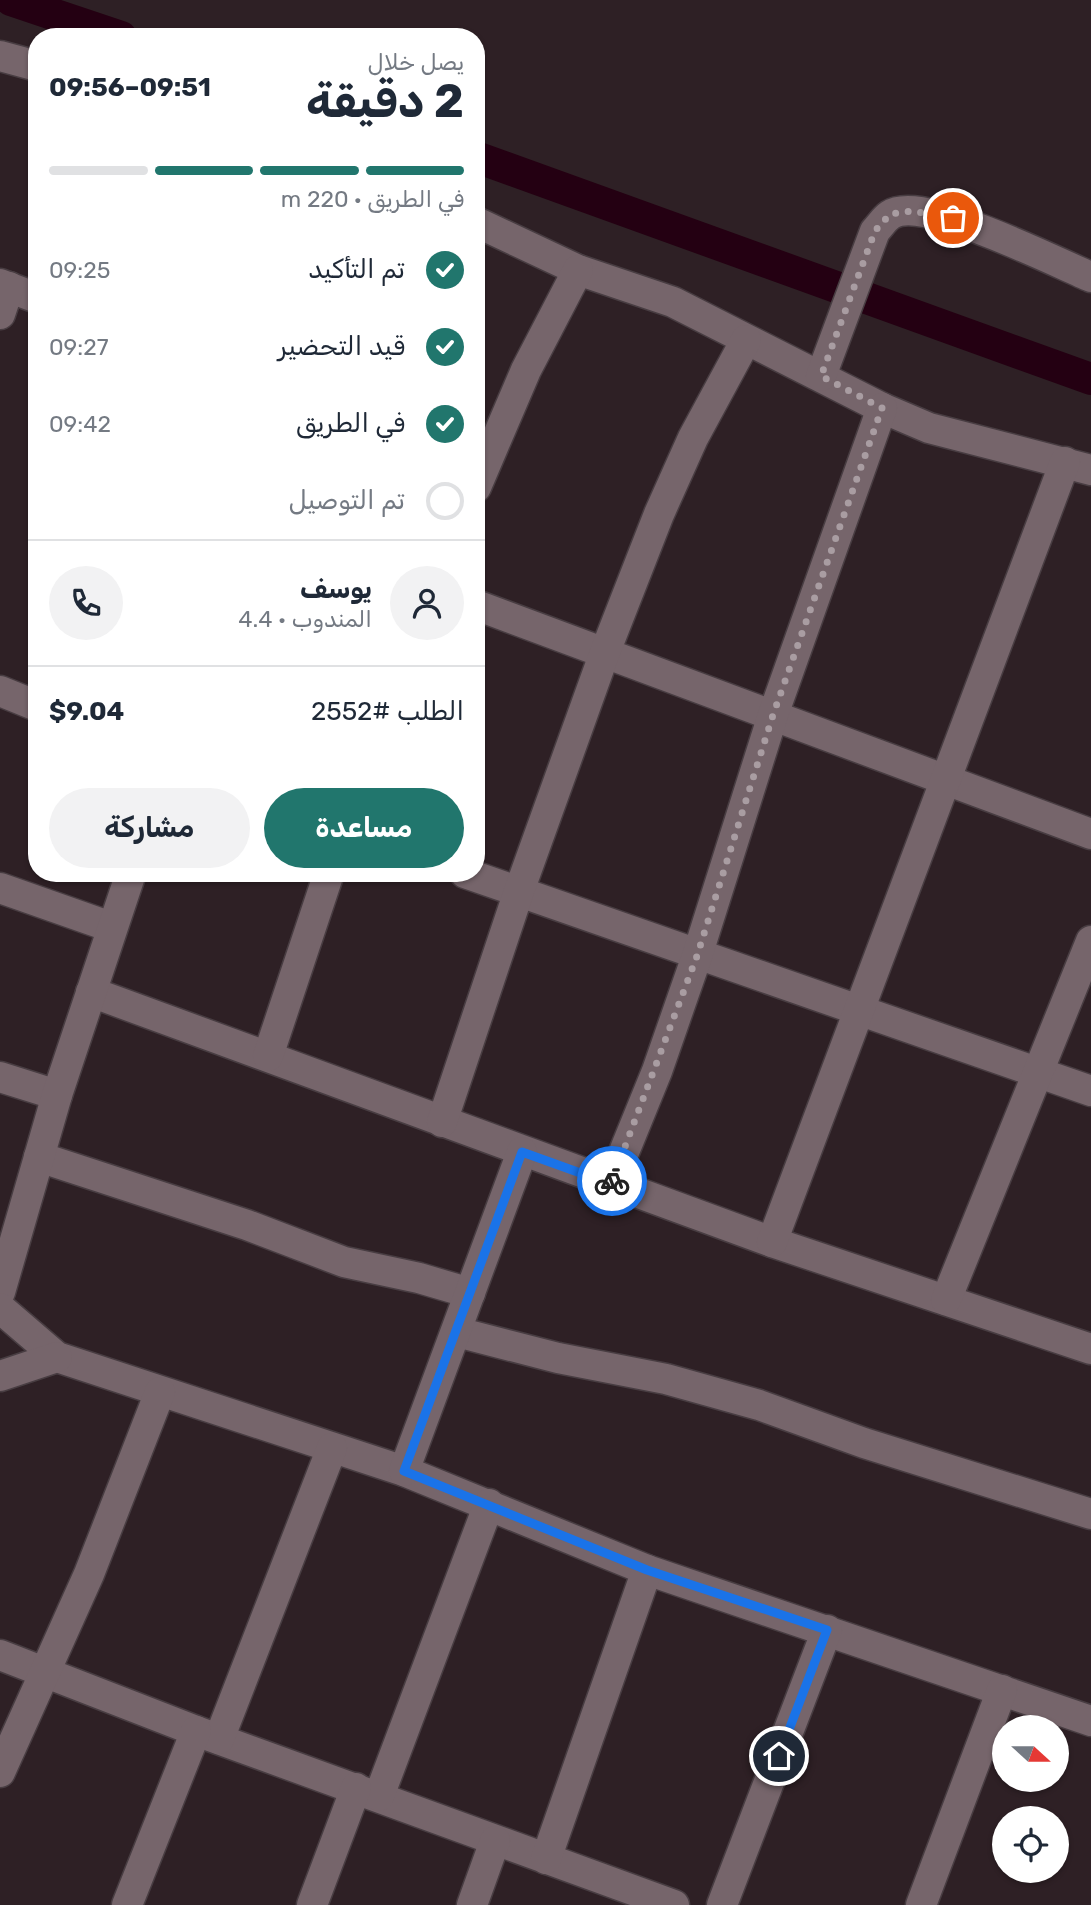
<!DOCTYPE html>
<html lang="ar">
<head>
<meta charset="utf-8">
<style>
	body { margin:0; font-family:Rubik,"Noto Naskh Arabic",sans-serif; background:#f2f2f3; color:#1f2937; direction:rtl; height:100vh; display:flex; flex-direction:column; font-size:26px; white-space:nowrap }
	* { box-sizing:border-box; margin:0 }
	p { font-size:23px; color:#747a83 }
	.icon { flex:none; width:38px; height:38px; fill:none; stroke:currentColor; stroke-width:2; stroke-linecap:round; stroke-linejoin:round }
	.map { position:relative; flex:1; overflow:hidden; direction:ltr }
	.panel { position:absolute; left:28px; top:28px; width:457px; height:854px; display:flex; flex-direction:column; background:#fff; border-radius:28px; box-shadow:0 2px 5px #0004; direction:rtl }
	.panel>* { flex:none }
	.needle { width:46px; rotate:111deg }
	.tools { position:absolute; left:992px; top:1715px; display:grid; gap:14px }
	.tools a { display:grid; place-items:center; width:77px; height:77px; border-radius:50%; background:#fff; box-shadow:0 2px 5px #0004; font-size:35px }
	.pin { position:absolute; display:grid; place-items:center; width:60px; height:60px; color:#fff; margin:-30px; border:4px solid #fff; border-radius:50%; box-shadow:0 2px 7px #0007 }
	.courier { position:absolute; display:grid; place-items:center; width:70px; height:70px; margin:-35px; border:5px solid #1a73e8; border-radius:50%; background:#fff; color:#222; box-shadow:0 2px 9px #0007 }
	.summary em { font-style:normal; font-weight:700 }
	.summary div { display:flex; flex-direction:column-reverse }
	.summary { display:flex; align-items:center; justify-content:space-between; height:119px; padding:0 21px }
	h1 { font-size:46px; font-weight:700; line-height:52px }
	.bar { display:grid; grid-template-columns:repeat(4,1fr); gap:10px 7px; align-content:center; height:84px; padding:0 21px }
	.bar i { height:9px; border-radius:5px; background:#e0e1e3 }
	.bar .selected { background:#21766d }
	.bar p { grid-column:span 4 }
	.line { display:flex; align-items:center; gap:18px; padding:0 21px; border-top:2px solid #e0e1e3 }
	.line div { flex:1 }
	.round { display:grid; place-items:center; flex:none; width:74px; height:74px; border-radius:37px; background:#f2f2f3 }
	ol { padding:0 21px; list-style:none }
	li { display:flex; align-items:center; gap:21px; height:77px }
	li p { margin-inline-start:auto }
	li .icon { padding:7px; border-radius:50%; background:#21766d; color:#fff; stroke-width:4 }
	li:last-child { color:#747a83 }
	li i { width:38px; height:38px; border:4px solid #e0e1e3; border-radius:50% }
	.primary-button { display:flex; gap:14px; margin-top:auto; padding:14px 21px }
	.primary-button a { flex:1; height:80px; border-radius:42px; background:#21766d; color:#fff; font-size:28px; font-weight:700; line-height:80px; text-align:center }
	.primary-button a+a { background:#f2f2f3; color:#1f2937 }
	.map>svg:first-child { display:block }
</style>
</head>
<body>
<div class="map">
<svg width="1091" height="1905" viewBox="0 0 1091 1905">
	<rect width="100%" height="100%" fill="#2e2025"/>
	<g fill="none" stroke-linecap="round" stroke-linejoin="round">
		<!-- canal -->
		<g stroke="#240012" stroke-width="32">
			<path d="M11,0l110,37"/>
			<path d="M476,157l615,222"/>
		</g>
		<!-- street casing -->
		<g stroke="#483d42" stroke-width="33">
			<g id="street">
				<path d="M0,56l37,10"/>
				<path d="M476,222l102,48 95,32 209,106 47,20 162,42"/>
				<path d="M0,284l37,14"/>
				<path d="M0,314l9,-27"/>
				<path d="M821,376l54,-145c5,-5 9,-12 15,-16 32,-21 165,47 201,62"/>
				<path d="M476,487l50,-117 52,-100"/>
				<path d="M476,605l615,229"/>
				<path d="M0,691l37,15"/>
				<path d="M465,873l626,218"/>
				<path d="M0,888l111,39"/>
				<path d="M91,992l681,250 319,107"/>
				<path d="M268,1056l61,-183"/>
				<path d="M0,1077l57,18"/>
				<path d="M442,1122l76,-228 87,-242 54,-138 34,-76 53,-98"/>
				<path d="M39,1157l208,68 97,37 75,16 51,15"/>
				<path d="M611,1184l46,-113 40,-115 76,-241 109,-307"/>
				<path d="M772,1242l293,-780"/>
				<path d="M0,1292l57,-197 74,-222"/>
				<path d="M946,1300l145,-359"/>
				<path d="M0,1308l57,49 347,114 243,99 444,151"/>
				<path d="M457,1332l101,26 108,21 93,26 105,38 227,71"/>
				<path d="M0,1376l57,-19"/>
				<path d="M404,1471l118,-319"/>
				<path d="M0,1655l196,76 478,174"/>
				<path d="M219,1739l113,-291"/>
				<path d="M0,1772l89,-198 71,-182"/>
				<path d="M379,1796l110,-292"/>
				<path d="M546,1859l101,-289"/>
				<path d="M127,1905l69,-174"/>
				<path d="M312,1905l44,-117"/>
				<path d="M472,1905l23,-64"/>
				<path d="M722,1905l105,-275"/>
				<path d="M921,1905l81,-215"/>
			</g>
		</g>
		<!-- street -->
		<use href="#street" stroke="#76656b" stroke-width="30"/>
	</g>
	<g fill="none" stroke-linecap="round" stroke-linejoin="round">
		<!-- done -->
		<path stroke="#a99da2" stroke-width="7" stroke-dasharray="0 12.6" d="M612,1181l85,-225 76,-241 109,-307 -61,-32 54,-145 15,-17 22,-3 41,7"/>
		<!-- route -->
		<path stroke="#1a73e8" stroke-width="9" d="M612,1181l-1,3 -89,-32 -118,319 243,99 180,60 -48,126"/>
	</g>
</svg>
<div class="tools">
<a><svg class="needle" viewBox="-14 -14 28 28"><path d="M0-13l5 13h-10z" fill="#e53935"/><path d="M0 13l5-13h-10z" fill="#747a83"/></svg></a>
<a><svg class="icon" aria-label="locate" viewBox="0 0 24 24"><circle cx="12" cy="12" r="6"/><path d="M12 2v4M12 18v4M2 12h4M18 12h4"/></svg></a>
</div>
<div class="pin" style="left:953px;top:218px;background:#ea580c"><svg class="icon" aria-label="bag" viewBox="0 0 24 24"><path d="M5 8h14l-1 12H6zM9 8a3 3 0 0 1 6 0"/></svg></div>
<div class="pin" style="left:779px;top:1756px;background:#1f2937"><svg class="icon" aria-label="home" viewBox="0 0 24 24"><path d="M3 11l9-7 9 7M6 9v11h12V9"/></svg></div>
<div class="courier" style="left:612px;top:1181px"><svg class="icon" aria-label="bike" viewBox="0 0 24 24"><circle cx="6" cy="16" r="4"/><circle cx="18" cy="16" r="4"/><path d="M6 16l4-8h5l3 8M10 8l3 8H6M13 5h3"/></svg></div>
<section class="panel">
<div class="summary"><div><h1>2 دقيقة</h1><p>يصل خلال</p></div><em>09:51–09:56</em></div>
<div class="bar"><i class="selected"></i><i class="selected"></i><i class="selected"></i><i></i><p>في الطريق · 220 m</p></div>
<ol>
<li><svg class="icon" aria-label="check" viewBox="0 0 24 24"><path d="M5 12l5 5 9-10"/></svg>تم التأكيد<p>09:25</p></li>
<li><svg class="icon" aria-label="check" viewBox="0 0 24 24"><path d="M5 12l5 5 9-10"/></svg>قيد التحضير<p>09:27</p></li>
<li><svg class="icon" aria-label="check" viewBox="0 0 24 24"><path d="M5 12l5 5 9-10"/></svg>في الطريق<p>09:42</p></li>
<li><i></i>تم التوصيل</li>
</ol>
<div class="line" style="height:126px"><a class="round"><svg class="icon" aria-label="person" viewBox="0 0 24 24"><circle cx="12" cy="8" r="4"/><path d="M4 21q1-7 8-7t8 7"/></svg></a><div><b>يوسف</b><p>المندوب · 4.4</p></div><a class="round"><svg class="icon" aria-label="phone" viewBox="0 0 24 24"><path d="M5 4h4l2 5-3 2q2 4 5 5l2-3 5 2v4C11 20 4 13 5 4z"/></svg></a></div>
<div class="line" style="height:91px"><div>الطلب #2552</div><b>$9.04</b></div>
<div class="primary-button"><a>مساعدة</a><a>مشاركة</a></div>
</section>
</div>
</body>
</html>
